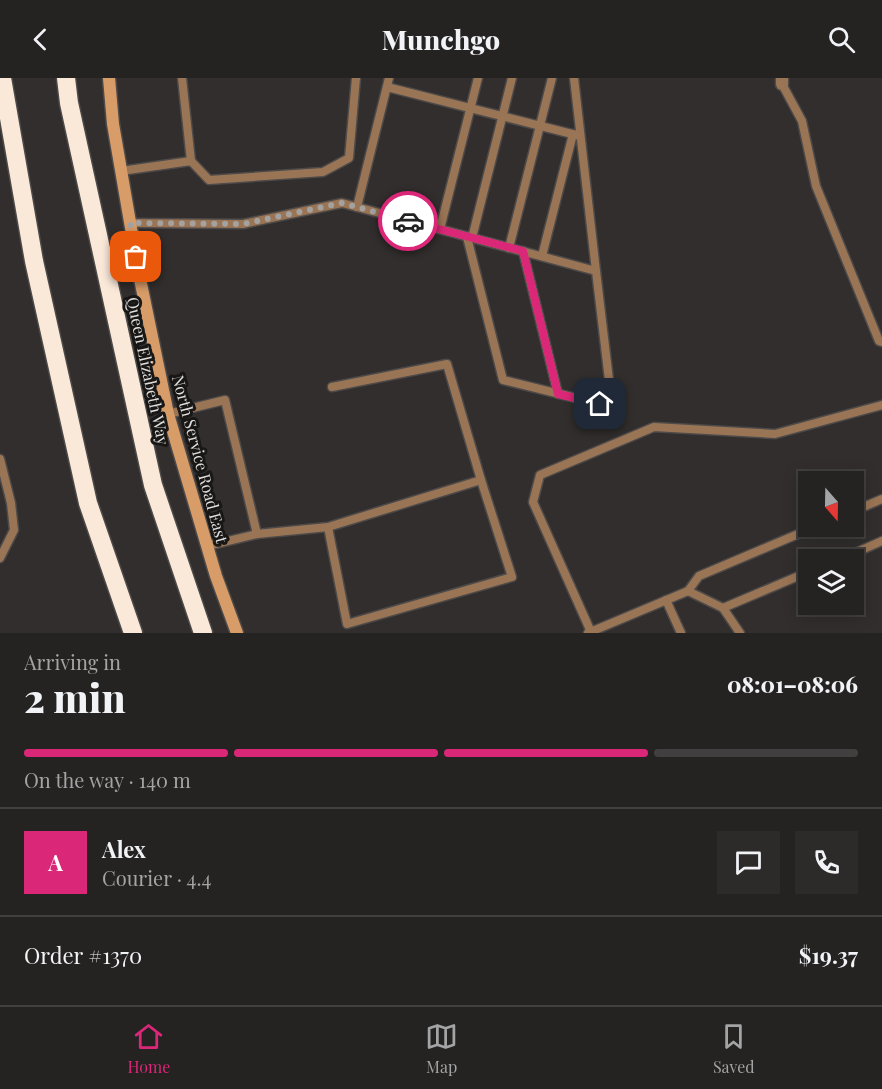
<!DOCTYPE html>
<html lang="en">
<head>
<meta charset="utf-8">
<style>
	body { margin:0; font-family:"Playfair Display",serif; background:#2d2a2a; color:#f1f3f6; height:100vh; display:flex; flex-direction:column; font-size:22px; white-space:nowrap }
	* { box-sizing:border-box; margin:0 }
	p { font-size:20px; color:#a3a4a5 }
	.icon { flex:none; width:33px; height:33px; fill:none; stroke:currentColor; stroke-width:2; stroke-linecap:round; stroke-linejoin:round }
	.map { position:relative; height:555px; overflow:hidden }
	.sheet { display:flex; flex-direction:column; background:#252222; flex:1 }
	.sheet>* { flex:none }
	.needle { width:39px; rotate:160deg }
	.controls { position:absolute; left:798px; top:393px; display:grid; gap:12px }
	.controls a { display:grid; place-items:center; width:66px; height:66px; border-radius:0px; background:#252222; box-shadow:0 3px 15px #0003,0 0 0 2px #423f40; font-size:30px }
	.pin { position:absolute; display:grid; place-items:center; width:51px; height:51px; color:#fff; margin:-26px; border-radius:12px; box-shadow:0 3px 9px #0006 }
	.courier { position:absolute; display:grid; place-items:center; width:60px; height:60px; margin:-30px; border:4px solid #db2777; border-radius:50%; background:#fff; color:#222; box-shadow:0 2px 8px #0007 }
	.summary em { font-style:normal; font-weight:800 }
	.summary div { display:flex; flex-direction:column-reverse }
	.summary { display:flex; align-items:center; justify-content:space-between; height:102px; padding:0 24px }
	h1 { font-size:39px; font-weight:800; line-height:45px }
	.bar { display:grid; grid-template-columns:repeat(4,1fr); gap:9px 6px; align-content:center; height:72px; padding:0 24px }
	.bar i { height:8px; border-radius:4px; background:#423f40 }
	.bar .selected { background:#db2777 }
	.bar p { grid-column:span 4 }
	.line { display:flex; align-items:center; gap:15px; padding:0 24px; border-top:2px solid #423f40 }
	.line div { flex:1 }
	.round { display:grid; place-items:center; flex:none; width:63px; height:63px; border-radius:0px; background:#2d2a2a }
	header { display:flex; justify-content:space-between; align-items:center; height:78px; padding:0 24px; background:#252222; font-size:27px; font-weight:800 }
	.tabs { display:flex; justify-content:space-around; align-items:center; height:84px; border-top:2px solid #423f40; background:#252222; font-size:16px; color:#a3a4a5 }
	.tabs a { display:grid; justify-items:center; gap:3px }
	.tabs .selected { color:#db2777 }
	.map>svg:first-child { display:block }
</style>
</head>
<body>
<header><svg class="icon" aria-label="back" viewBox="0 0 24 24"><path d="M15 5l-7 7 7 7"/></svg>Munchgo<svg class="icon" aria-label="search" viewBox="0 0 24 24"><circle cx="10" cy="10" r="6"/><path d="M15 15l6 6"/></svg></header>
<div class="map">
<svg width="882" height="555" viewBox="0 0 882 555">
	<rect width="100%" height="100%" fill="#312e2d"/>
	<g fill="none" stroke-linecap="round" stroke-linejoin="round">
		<!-- lane casing -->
		<g stroke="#4d4a49" stroke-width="11">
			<g id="lane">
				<path d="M182,0l9,83"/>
				<path d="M574,0l22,193"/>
				<path d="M782,6l20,37 14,65 63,155 3,1"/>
				<path d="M387,9l193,49"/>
				<path d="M121,93l70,-10 18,19 114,-8 26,-14 7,-80"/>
				<path d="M357,129l32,-129"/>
				<path d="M130,145l113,1 99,-21 254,68 16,134 -12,-1 -97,-24 -36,-143"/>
				<path d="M440,151l38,-151"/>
				<path d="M472,160l40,-160"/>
				<path d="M509,170l43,-170"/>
				<path d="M523,173l35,143"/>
				<path d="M542,178l31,-122"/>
				<path d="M332,309l115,-23 34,116"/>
				<path d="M168,336l57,-14 32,134"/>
				<path d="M0,381l11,44 3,27 -14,28"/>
				<path d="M854,433l28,-12"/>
				<path d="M207,468l50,-12 71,-7 153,-47 31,97 -165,47 -19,-97"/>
				<path d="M839,482l43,-19"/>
				<path d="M688,513l35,17"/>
				<path d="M666,522l15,33"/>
				<path d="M591,554l-58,-130 7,-27 114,-48 121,7 107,-29"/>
				<path d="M588,555l100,-42 11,-15 118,-50"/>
				<path d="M740,555l-17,-25 85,-36"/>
			</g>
		</g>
		<!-- street casing -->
		<g stroke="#4d4a49" stroke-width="15">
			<path id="street" d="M782,0v6"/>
		</g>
		<!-- secondary casing -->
		<g stroke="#4d4a49" stroke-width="15">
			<path id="secondary" d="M109,0l4,46 26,150 29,140 48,162 21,57"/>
		</g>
		<!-- highway casing -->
		<g stroke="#4d4a49" stroke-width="21">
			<g id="highway">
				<path d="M2,0l32,183 54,242 45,130"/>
				<path d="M66,0l3,25 84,382 50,148"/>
			</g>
		</g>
		<!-- lane -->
		<use href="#lane" stroke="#9a7555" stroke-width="8"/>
		<!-- street -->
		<use href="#street" stroke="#9a7555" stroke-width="12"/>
		<!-- secondary -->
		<use href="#secondary" stroke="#d79c68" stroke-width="12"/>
		<!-- highway -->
		<use href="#highway" stroke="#fae8d9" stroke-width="18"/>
	</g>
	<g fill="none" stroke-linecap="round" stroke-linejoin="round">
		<!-- done -->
		<path stroke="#a4a2a1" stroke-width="6" stroke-dasharray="0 10.8" d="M136,179l-6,-34 113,1 99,-21 66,18"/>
		<!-- route -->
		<path stroke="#db2777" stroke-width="8" d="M408,143l115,30 35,143 42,10"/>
	</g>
	<g text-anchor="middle" stroke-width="6" stroke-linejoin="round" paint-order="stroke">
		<!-- street labels -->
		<g font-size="16" fill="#e2e0df" stroke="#181716">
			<text transform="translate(148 293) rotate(78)" y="6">Queen Elizabeth Way</text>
			<text transform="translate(200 381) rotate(75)" y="6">North Service Road East</text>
		</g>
	</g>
</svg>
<div class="controls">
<a><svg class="needle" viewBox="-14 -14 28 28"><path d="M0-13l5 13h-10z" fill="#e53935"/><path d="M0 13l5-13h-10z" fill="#a3a4a5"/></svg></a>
<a><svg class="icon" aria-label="layers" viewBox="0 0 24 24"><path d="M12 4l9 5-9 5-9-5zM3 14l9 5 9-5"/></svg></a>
</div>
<div class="pin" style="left:136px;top:179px;background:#ea580c"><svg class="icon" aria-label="bag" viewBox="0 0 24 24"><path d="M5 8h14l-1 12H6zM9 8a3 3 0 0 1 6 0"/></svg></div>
<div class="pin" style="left:600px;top:326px;background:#1f2937"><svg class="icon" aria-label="home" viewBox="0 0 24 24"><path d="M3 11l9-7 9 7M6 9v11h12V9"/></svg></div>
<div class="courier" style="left:408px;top:143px"><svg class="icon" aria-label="car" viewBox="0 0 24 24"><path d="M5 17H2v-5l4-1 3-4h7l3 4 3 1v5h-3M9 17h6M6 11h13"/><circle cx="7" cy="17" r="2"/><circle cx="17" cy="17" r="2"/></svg></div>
</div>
<section class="sheet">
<div class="summary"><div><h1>2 min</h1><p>Arriving in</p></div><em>08:01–08:06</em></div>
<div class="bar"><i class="selected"></i><i class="selected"></i><i class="selected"></i><i></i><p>On the way · 140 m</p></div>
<div class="line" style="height:108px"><b class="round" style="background:#db2777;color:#fff">A</b><div><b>Alex</b><p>Courier · 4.4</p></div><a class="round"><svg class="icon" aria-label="chat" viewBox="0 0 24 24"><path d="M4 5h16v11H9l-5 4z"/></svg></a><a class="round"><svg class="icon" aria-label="phone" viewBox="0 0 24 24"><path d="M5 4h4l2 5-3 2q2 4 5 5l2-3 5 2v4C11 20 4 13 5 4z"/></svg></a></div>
<div class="line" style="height:78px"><div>Order #1370</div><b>$19.37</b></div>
</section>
<nav class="tabs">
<a class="selected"><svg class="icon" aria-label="home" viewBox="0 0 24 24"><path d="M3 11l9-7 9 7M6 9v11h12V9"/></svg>Home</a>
<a><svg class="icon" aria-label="map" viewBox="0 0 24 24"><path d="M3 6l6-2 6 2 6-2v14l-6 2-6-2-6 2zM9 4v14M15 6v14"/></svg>Map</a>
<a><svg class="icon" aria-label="saved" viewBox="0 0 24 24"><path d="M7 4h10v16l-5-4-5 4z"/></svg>Saved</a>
</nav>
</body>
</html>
